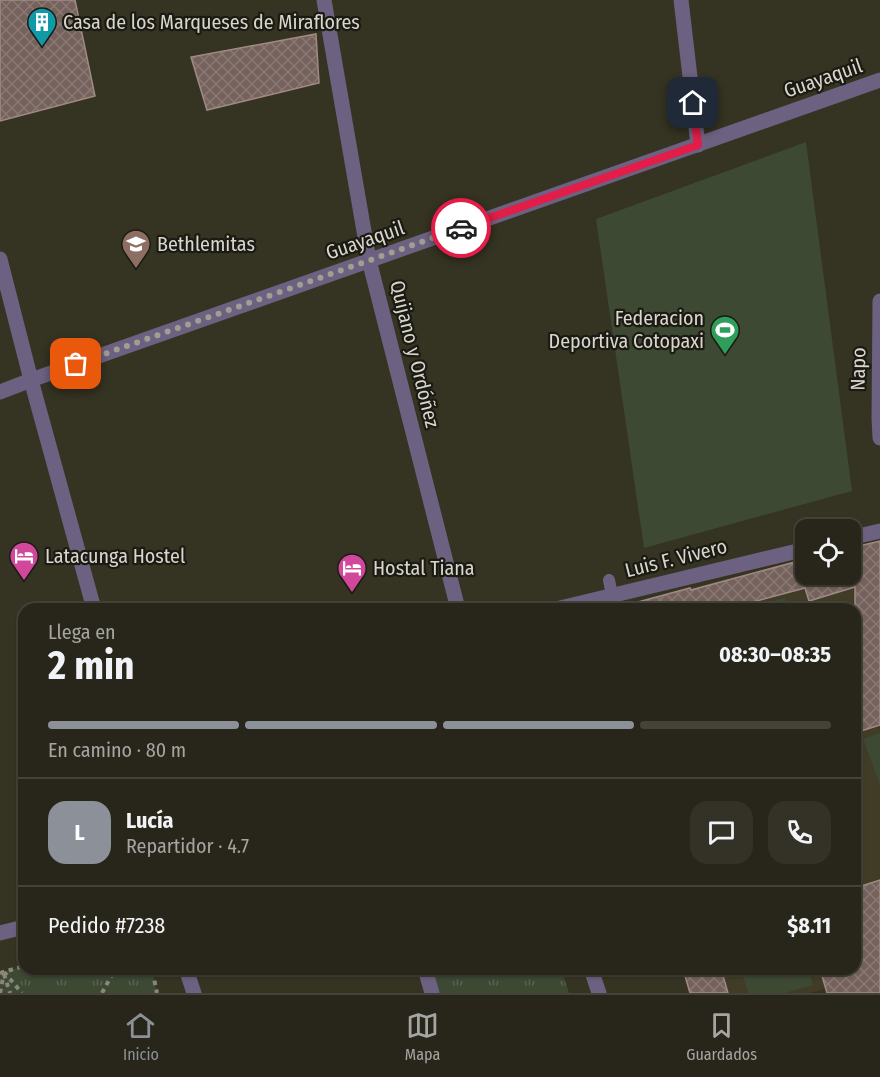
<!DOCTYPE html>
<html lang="es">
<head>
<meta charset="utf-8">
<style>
	body { margin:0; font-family:"Fira Sans Condensed",sans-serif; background:#343227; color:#f1f3f6; height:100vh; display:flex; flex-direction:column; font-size:22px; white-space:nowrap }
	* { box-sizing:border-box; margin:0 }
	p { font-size:20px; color:#a5a5a2 }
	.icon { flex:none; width:33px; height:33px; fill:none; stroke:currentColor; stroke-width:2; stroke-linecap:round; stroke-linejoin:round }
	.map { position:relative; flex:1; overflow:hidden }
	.details { position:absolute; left:18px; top:603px; width:843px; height:372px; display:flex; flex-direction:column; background:#28261a; border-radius:18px; box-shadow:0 2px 4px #0004,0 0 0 2px #444339 }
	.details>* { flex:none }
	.controls { position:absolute; left:795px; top:519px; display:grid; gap:12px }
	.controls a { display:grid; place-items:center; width:66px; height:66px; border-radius:12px; background:#28261a; box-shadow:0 2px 4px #0004,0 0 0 2px #444339; font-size:30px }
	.pin { position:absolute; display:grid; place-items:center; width:51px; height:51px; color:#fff; margin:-26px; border-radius:12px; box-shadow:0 3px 9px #0006 }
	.courier { position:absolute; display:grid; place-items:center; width:60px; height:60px; margin:-30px; border:4px solid #e11d48; border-radius:50%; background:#fff; color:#222; box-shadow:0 2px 8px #0007 }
	.summary em { font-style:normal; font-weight:700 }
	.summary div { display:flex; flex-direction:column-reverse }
	.summary { display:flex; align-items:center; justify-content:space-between; height:102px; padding:0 30px }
	h1 { font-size:39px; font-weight:700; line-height:45px }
	.bar { display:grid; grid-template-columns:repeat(4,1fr); gap:9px 6px; align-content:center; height:72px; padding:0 30px }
	.bar i { height:8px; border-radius:4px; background:#444339 }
	.bar .on { background:#8c9099 }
	.bar p { grid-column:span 4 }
	.line { display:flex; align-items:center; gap:15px; padding:0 30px; border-top:2px solid #444339 }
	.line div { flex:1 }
	.round { display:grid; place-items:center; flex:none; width:63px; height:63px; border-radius:18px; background:#343227 }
	.menu { display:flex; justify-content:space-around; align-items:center; height:84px; border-top:2px solid #444339; background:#28261a; font-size:16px; color:#a5a5a2 }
	.menu a { display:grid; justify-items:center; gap:3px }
	.menu .on { color:#8c9099 }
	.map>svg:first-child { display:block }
</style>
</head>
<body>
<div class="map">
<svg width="880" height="993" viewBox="0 0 880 993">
	<defs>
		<pattern id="grass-tufts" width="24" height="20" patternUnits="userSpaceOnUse" patternTransform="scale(1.5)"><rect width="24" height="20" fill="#3d4933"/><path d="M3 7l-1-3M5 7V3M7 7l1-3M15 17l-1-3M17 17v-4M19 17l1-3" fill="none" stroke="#58624f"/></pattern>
		<pattern id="building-cross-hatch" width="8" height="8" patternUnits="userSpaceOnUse" patternTransform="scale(1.5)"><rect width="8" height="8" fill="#76625d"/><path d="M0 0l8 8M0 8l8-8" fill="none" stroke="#897873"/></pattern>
	</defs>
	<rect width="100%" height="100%" fill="#353322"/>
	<!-- built -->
	<path fill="#403c25" d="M880,540v432l-70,21h-120l-7,-24h172v-360h-192l-3,-13 145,-37 1,15h44l1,-26z"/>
	<!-- grass -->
	<g fill="url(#grass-tufts)">
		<path d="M785,598l3,11h-48z"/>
		<path d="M24,966v3h119l10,5 4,19h-157v-20z"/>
		<path d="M433,969h128l8,24h-130z"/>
	</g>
	<!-- pitch -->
	<g fill="#3d4933">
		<path d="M806,142l46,349 -208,57 -48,-329z"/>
		<path d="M880,733v52l-17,-46z"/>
		<path d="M741,969h67l5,16 -28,8h-37z"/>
	</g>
	<!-- building -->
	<g fill="url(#building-cross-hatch)" stroke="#a08a84" stroke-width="1.5">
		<path d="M0,0h75l20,96 -95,25z"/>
		<path d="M316,34l3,49 -112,27 -16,-53z"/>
		<path d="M880,541v184l-25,8v-146l-46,14 -4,-13 -78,21h-92l-1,-6 56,-15 1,2 115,-31v15h44v-26z"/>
		<path d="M880,880v113h-53l-7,-24h35v-81z"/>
		<path d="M683,969h38l7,24h-38z"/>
	</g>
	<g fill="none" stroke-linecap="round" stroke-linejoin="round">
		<!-- path -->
		<g stroke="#898779" stroke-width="4" stroke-dasharray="4.5 4.5" stroke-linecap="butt">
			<path d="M143,969l10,5 4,19"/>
			<path d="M4,972l18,21"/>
			<path d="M0,973l24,-7"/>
			<path d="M4,974l6,19"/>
			<path d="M0,993l4,-20"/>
			<path d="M102,993l13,-24"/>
		</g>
		<!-- lane -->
		<path stroke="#6c6181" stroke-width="12" d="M609,580l3,15"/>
		<!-- street -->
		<g stroke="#6c6181" stroke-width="15">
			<path d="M324,0l45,260 89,349"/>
			<path d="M681,0l17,145"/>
			<path d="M0,259l31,121 63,229"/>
			<path d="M880,301l-1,117 1,20"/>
			<path d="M0,392l31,-12 849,-300"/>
			<path d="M850,538l30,-7"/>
			<path d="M556,609l250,-60"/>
			<path d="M0,933l24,-6"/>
			<path d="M186,969l8,24"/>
			<path d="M425,969l7,24"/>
			<path d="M591,969l8,24"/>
		</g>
	</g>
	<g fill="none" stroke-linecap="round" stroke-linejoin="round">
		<!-- done -->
		<path stroke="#a09e91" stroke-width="6" stroke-dasharray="0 10.8" d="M76,364l385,-136"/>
		<!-- route -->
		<path stroke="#e11d48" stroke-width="8" d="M461,228l237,-83 -5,-42"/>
	</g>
	<!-- icons -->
	<defs>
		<g id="building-pin" transform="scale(1.5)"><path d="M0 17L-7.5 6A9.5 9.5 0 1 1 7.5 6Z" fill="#0f9aa8" stroke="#1b1a13"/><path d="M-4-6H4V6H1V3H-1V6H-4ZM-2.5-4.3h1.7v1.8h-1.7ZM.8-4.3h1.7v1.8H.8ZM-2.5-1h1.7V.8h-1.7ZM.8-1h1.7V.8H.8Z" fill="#fff"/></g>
		<g id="university-pin" transform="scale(1.5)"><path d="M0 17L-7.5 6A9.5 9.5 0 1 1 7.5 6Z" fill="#8d6e63" stroke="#1b1a13"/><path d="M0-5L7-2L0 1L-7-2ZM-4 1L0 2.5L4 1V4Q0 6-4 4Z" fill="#fff"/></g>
		<g id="stadium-pin" transform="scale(1.5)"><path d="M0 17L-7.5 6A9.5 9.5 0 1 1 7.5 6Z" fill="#2e9e5b" stroke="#1b1a13"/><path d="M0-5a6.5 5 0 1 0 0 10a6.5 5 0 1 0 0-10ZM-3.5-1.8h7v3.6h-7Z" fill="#fff"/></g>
		<g id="hotel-pin" transform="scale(1.5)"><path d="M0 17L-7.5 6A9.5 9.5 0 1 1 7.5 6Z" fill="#d1479c" stroke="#1b1a13"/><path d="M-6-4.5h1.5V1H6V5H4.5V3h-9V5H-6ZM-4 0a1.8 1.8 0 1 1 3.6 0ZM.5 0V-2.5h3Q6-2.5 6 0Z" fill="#fff"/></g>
	</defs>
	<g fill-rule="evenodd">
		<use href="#building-pin" x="42" y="22"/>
		<use href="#university-pin" x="136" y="244"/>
		<use href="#stadium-pin" x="725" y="330"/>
		<use href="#hotel-pin" x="24" y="556"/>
		<use href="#hotel-pin" x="352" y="568"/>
	</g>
	<g text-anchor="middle" stroke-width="4.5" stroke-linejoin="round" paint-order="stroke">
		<!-- poi labels -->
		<g font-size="20" fill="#d9d7cd" stroke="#1b1a13" text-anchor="start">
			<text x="63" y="29">Casa de los Marqueses de Miraflores</text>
			<text x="157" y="251">Bethlemitas</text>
			<text x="704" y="325" text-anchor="end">Federacion<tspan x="704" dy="23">Deportiva Cotopaxi</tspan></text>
			<text x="45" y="563">Latacunga Hostel</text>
			<text x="373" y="575">Hostal Tiana</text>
		</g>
		<!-- street labels -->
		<g font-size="20" fill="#d9d7cd" stroke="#1b1a13">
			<text transform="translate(823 78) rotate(-19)" y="7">Guayaquil</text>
			<text transform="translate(365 240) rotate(-19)" y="7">Guayaquil</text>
			<text transform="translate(415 354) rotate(76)" y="7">Quijano y Ordóñez</text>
			<text transform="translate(858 369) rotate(-89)" y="7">Napo</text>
			<text transform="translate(676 558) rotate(-14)" y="7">Luis F. Vivero</text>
		</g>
	</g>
</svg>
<div class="controls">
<a><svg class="icon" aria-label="locate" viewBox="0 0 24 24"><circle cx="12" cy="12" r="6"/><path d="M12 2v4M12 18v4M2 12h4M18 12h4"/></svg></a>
</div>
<div class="pin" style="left:76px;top:364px;background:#ea580c"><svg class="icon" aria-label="bag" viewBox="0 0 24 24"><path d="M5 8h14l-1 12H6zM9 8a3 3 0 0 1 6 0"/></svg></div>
<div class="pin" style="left:693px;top:103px;background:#1f2937"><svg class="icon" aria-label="home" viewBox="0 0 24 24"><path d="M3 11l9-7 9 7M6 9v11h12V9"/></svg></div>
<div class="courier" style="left:461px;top:228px"><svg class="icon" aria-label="car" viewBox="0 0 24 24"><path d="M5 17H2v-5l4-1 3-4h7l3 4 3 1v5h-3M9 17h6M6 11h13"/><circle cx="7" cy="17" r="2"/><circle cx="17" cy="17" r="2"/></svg></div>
<section class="details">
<div class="summary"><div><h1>2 min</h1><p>Llega en</p></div><em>08:30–08:35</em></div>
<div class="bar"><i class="on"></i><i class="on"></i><i class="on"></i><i></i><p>En camino · 80 m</p></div>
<div class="line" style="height:108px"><b class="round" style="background:#8c9099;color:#fff">L</b><div><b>Lucía</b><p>Repartidor · 4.7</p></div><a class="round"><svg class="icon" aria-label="chat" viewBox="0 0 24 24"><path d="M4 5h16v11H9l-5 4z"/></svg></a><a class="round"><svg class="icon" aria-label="phone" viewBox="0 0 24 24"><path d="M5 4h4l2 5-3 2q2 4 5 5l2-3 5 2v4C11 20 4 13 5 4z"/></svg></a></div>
<div class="line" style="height:78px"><div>Pedido #7238</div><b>$8.11</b></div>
</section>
</div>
<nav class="menu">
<a class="on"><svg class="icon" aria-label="home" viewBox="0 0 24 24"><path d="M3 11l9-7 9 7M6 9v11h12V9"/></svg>Inicio</a>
<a><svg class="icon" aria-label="map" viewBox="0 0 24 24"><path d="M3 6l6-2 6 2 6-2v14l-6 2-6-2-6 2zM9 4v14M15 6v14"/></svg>Mapa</a>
<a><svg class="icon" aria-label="saved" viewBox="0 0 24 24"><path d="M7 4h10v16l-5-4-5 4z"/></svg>Guardados</a>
</nav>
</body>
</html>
